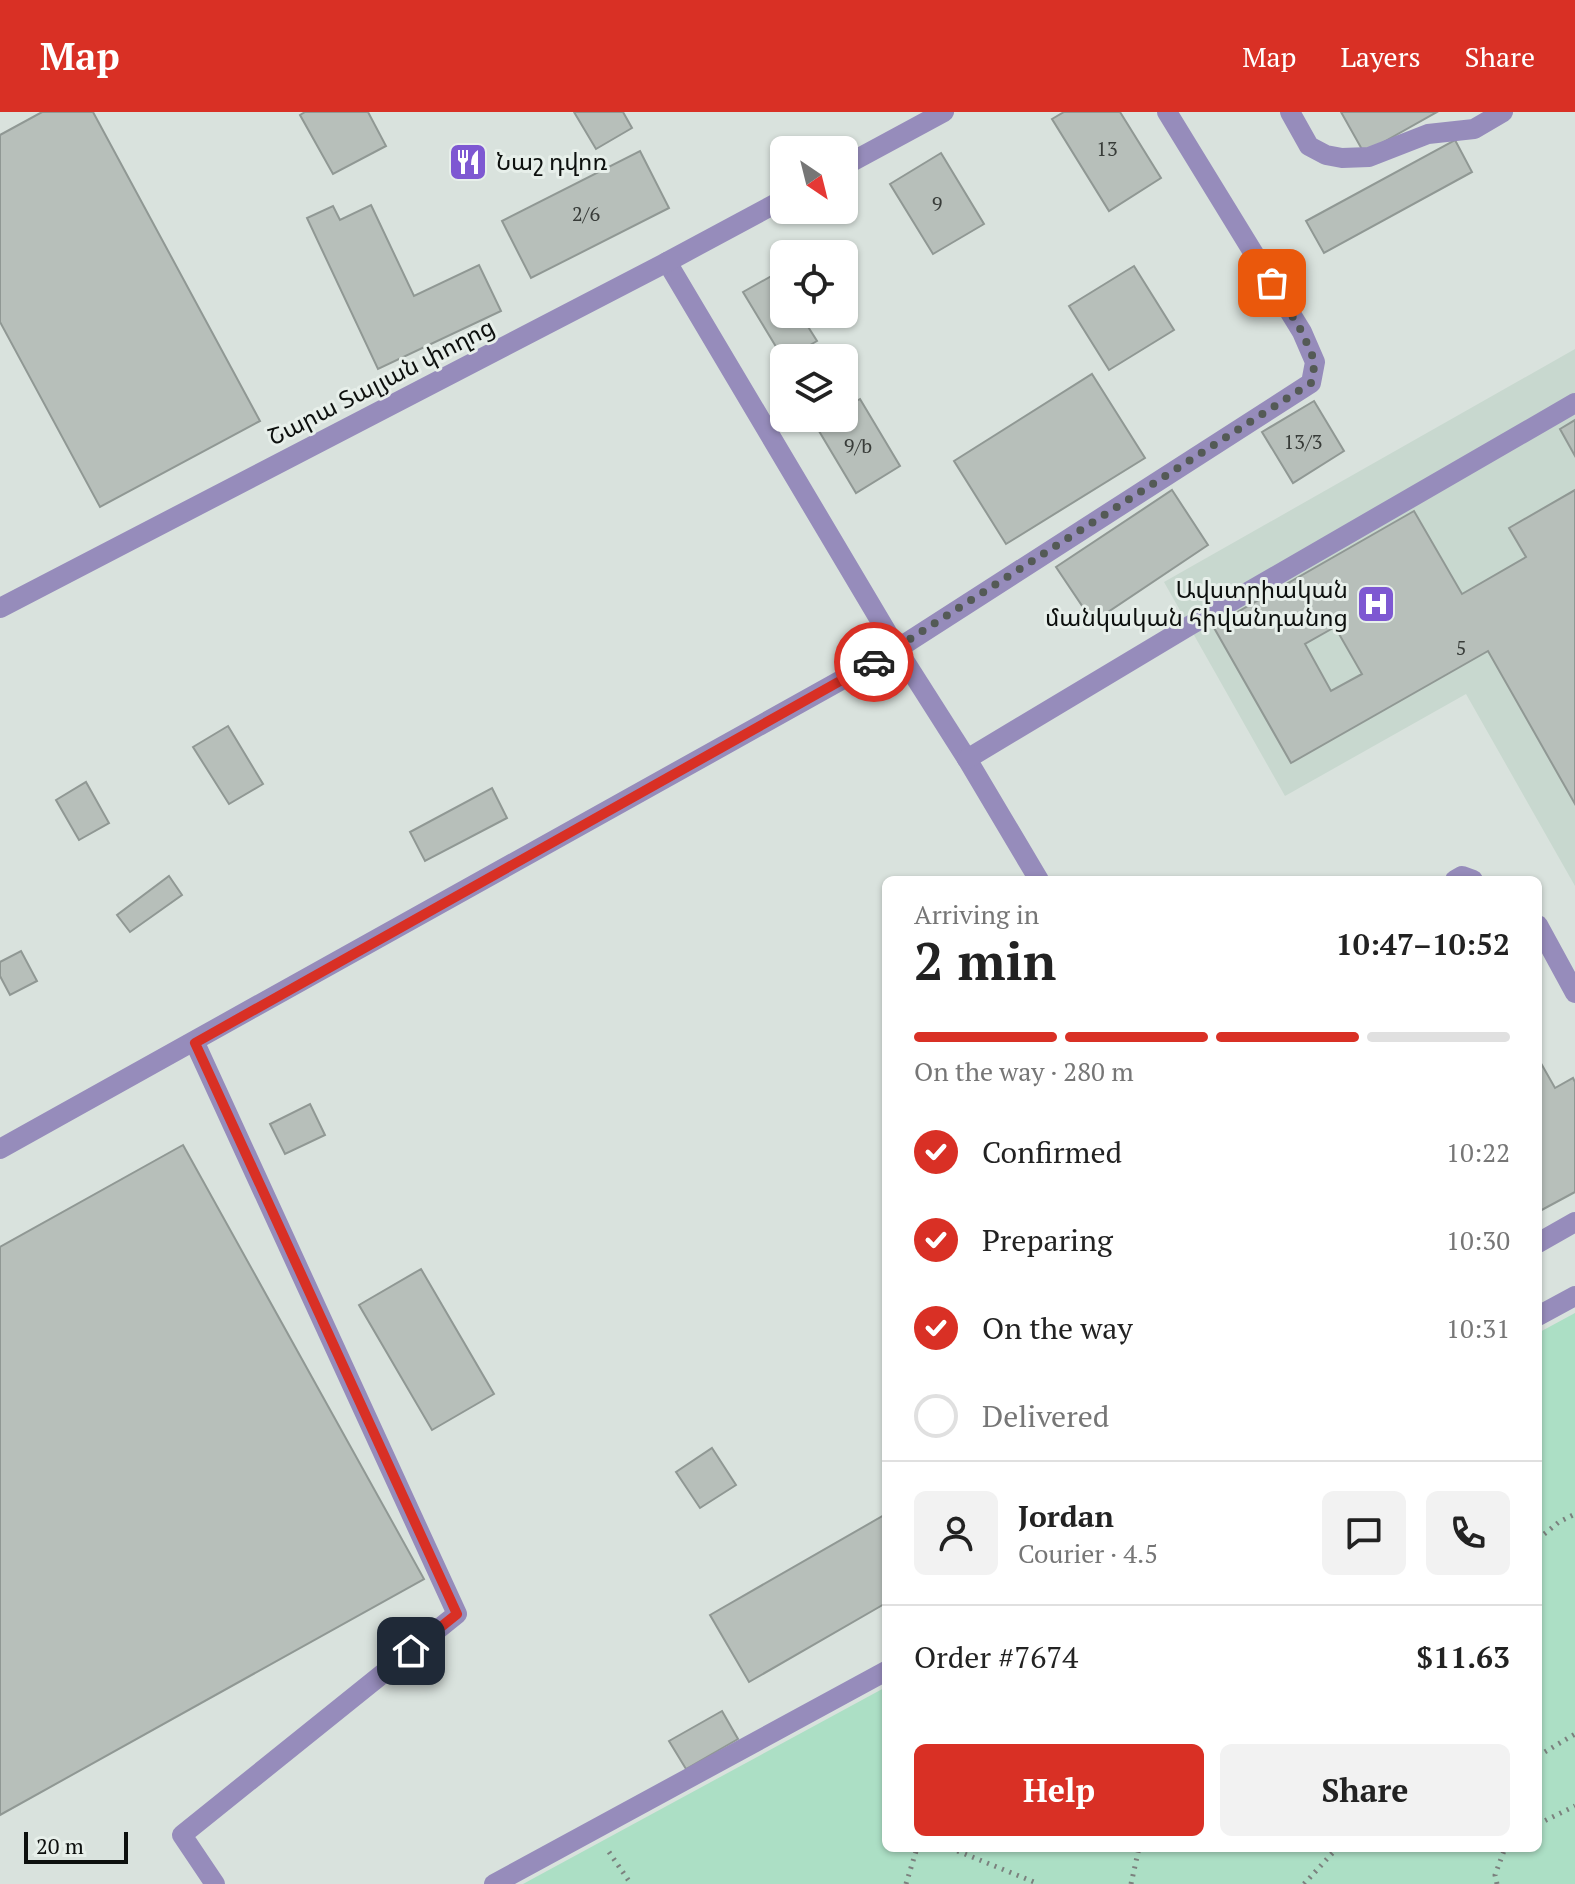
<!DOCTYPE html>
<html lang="en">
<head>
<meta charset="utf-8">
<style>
	body { margin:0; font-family:"PT Serif","Noto Sans Armenian",serif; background:#f2f2f2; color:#222; height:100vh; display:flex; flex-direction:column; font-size:30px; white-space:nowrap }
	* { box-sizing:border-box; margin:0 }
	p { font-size:26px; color:#767676 }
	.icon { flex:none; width:44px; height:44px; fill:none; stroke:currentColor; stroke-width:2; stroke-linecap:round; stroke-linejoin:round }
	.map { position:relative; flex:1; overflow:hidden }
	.side { position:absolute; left:882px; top:764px; width:660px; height:976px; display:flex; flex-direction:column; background:#fff; border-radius:12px; box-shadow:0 2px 6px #0004 }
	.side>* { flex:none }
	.needle { width:52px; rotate:145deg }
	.fabs { position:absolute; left:770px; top:24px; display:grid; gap:16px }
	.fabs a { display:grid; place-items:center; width:88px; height:88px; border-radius:12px; background:#fff; box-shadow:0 2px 6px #0004; font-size:40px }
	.scale { position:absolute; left:24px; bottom:20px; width:104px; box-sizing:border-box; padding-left:8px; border:4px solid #0d100e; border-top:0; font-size:22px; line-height:28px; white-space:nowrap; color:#0d100e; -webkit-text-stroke:6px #e7efea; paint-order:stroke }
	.pin { position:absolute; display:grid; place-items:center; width:68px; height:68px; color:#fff; margin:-34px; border-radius:16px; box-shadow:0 4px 12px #0006 }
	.courier { position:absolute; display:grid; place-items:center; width:80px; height:80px; margin:-40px; border:6px solid #d93025; border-radius:50%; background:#fff; color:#222; box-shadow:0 2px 10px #0007 }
	.overview em { font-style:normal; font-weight:700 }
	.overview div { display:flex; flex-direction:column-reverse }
	.overview { display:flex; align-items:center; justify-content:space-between; height:136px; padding:0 32px }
	h1 { font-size:52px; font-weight:700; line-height:60px }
	.bar { display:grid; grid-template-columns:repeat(4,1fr); gap:12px 8px; align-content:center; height:96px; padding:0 32px }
	.bar i { height:10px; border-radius:6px; background:#e0e0e0 }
	.bar .current { background:#d93025 }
	.bar p { grid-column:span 4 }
	.line { display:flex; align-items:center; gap:20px; padding:0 32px; border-top:2px solid #e0e0e0 }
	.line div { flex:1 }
	.round { display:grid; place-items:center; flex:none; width:84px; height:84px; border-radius:12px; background:#f2f2f2 }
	ol { padding:0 32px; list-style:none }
	li { display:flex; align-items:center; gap:24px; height:88px }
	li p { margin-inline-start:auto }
	li .icon { padding:8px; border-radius:50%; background:#d93025; color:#fff; stroke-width:4 }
	li:last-child { color:#767676 }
	li i { width:44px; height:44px; border:4px solid #e0e0e0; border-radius:50% }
	.action { display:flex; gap:16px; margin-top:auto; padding:16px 32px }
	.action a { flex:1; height:92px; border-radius:12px; background:#d93025; color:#fff; font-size:32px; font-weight:700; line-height:92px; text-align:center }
	.action a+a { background:#f2f2f2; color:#222 }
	header { display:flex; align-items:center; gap:48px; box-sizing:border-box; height:112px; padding:0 40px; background:#d93025; color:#fff }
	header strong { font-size:38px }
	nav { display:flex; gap:44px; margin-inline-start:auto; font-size:28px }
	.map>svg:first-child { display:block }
</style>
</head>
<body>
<header>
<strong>Map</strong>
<nav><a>Map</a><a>Layers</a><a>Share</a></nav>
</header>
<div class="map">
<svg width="1575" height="1772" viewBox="0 0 1575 1772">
	<rect width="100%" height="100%" fill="#d9e2dd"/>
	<!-- built -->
	<path fill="#c8d8cf" d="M1575,237v537l-109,-192 -181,102 -121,-214z"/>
	<!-- green -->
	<path fill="#acdfc5" d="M1575,1201v571h-1052l363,-197v161h652v-515z"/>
	<!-- building -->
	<g fill="#b7bfba" stroke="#909894" stroke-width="2" fill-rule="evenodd">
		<path d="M42,0h51l167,309 -160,86 -100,-185v-187z"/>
		<path d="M305,0h63l18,34 -53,28 -33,-59z"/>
		<path d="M574,0h49l9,16 -36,21z"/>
		<path d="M1064,0h56l41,66 -52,33 -57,-92z"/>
		<path d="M1341,0h96l-73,41z"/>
		<path d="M1455,28l17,32 -148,81 -18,-32z"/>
		<path d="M640,39l29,57 -138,70 -29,-57z"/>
		<path d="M941,41l43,71 -51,30 -43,-70z"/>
		<path d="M371,93l43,91 65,-31 22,46 -123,58 -71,-151 26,-12 7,14z"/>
		<path d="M1134,154l40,64 -65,40 -40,-64z"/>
		<path d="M775,162l9,14v26h16l17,27 -33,19 -41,-68z"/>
		<path d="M1092,262l53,84 -139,86 -52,-83z"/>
		<path d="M860,287l40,67 -44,27 -40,-67 12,-8h16v-10z"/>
		<path d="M1314,289l30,50 -51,32 -31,-51z"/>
		<path d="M1575,308v36l-15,-27z"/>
		<path d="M1172,378l36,55 -115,77 -37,-55z"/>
		<path d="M1575,378v314l-87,-153 -197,112 -78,-137 201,-115 48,83 64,-37 -17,-29zM1335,515l27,47 -31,17 -26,-47z"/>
		<path d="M228,614l35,58 -34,20 -36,-57z"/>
		<path d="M86,670l23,41 -30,17 -23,-40z"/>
		<path d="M492,676l15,30 -82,43 -15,-29z"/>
		<path d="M169,764l13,19 -52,37 -13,-17z"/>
		<path d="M21,839l16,30 -27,14 -10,-19v-14z"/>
		<path d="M1538,946l17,30 18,-10 2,4v110l-37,20z"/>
		<path d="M310,992l15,31 -40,19 -15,-30z"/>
		<path d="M183,1033l241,434 -424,236v-568z"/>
		<path d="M421,1157l73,125 -62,36 -73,-125z"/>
		<path d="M712,1336l24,37 -36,23 -24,-36z"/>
		<path d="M886,1402v89l-137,79 -39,-67z"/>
		<path d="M722,1599l16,28 -52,30 -17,-28z"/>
	</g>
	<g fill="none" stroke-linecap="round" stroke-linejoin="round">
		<!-- path -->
		<g stroke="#7b817e" stroke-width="5" stroke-dasharray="2 6" stroke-linecap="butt">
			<path d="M1538,1427l21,-17 16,-8"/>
			<path d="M1538,1581h1"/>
			<path d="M1538,1644l37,-22"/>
			<path d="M1538,1712l37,-18"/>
			<path d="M950,1736l89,36"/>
			<path d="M609,1740l22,32"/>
			<path d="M906,1772l11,-36"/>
			<path d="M1131,1772l8,-36"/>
			<path d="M1304,1772l33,-36"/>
			<path d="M1497,1772l-2,-9 10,-27"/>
		</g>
		<!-- minor -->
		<g stroke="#968cbb" stroke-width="20">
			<path d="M1290,0l19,34 17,9 16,3 27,-1 59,-23 46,-5 29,-17"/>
			<path d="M844,54l100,-54"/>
			<path d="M667,150l230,387 70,110 72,121"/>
			<path d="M0,496l667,-346 117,-63"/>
			<path d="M967,647l222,-133 386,-223"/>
			<path d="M1455,768l7,-4 11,4"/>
			<path d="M1538,813l37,68"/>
			<path d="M195,931l262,571 -275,221 33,49"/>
			<path d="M0,1037l897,-500 414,-266 4,-21 -13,-30 -135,-220"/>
			<path d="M1538,1131l37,-21"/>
			<path d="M1538,1204l37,-20"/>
			<path d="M494,1772l392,-213"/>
		</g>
	</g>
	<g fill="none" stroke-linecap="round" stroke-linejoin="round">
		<!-- done -->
		<path stroke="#545a56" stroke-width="8" stroke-dasharray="0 14.4" d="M874,550l437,-279 4,-21 -13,-30 -30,-49"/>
		<!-- route -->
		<path stroke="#d93025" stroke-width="10" d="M411,1539l46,-37 -262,-571 679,-381"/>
	</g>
	<!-- icons -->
	<defs>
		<g id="restaurant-square" transform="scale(2)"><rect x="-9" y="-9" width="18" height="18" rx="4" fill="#7e58d2" stroke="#e7efea"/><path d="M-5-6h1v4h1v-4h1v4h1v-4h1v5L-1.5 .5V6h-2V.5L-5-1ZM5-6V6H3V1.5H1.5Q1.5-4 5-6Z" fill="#fff"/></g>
		<g id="hospital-square" transform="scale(2)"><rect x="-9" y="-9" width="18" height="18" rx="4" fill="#7e58d2" stroke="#e7efea"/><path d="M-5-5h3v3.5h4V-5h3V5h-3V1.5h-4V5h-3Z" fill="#fff"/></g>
	</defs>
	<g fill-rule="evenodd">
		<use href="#restaurant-square" x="468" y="50"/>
		<use href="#hospital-square" x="1376" y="492"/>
	</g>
	<g text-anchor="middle" stroke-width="6" stroke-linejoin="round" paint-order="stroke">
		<!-- number labels -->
		<g font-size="20" fill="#383c39">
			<text x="1107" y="44">13</text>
			<text x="937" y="99">9</text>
			<text x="586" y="109">2/6</text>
			<text x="1303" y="337">13/3</text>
			<text x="858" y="341">9/b</text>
			<text x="1461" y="543">5</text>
		</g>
		<!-- poi labels -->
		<g font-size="24" fill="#0d100e" stroke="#e7efea" text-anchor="start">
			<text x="496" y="58">Նաշ դվոռ</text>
			<text x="1348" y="486" text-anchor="end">Ավստրիական<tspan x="1348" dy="28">մանկական հիվանդանոց</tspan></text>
		</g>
		<!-- street labels -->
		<g font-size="24" fill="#0d100e" stroke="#e7efea">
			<text transform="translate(381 270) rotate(-27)" y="8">Շարա Տալյան փողոց</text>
		</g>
	</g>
</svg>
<div class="fabs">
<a><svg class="needle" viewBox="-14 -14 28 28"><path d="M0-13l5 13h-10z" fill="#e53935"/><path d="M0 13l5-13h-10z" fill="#767676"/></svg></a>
<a><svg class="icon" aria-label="locate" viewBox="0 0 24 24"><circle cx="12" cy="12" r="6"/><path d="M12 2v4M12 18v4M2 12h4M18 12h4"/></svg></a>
<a><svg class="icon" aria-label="layers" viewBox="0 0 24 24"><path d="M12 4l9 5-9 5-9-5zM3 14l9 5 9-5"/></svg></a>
</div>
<div class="scale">20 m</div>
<div class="pin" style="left:1272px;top:171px;background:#ea580c"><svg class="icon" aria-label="bag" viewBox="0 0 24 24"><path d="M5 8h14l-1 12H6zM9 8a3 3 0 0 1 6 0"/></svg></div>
<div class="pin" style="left:411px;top:1539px;background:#1f2937"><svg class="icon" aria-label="home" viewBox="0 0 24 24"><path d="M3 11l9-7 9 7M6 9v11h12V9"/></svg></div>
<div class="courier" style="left:874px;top:550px"><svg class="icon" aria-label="car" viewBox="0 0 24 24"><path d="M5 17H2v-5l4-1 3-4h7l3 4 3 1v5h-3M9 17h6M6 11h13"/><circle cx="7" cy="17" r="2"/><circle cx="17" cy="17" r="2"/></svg></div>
<section class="side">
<div class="overview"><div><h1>2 min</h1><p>Arriving in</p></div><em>10:47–10:52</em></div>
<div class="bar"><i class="current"></i><i class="current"></i><i class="current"></i><i></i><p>On the way · 280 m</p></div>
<ol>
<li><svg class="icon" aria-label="check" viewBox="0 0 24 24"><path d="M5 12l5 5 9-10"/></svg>Confirmed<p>10:22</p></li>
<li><svg class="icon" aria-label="check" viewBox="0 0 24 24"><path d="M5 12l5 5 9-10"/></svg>Preparing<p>10:30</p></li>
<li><svg class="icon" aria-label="check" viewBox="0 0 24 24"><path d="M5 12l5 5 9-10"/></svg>On the way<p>10:31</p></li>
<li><i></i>Delivered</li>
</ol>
<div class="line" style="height:144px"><a class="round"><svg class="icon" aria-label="person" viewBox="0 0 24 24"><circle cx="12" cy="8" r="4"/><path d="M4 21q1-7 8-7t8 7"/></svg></a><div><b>Jordan</b><p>Courier · 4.5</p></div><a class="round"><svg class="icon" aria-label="chat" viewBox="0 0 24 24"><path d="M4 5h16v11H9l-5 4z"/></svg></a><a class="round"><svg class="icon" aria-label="phone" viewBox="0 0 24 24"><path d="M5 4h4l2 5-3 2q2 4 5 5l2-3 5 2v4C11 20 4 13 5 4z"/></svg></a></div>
<div class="line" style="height:104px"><div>Order #7674</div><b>$11.63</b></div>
<div class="action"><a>Help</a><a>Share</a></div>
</section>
</div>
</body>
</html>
